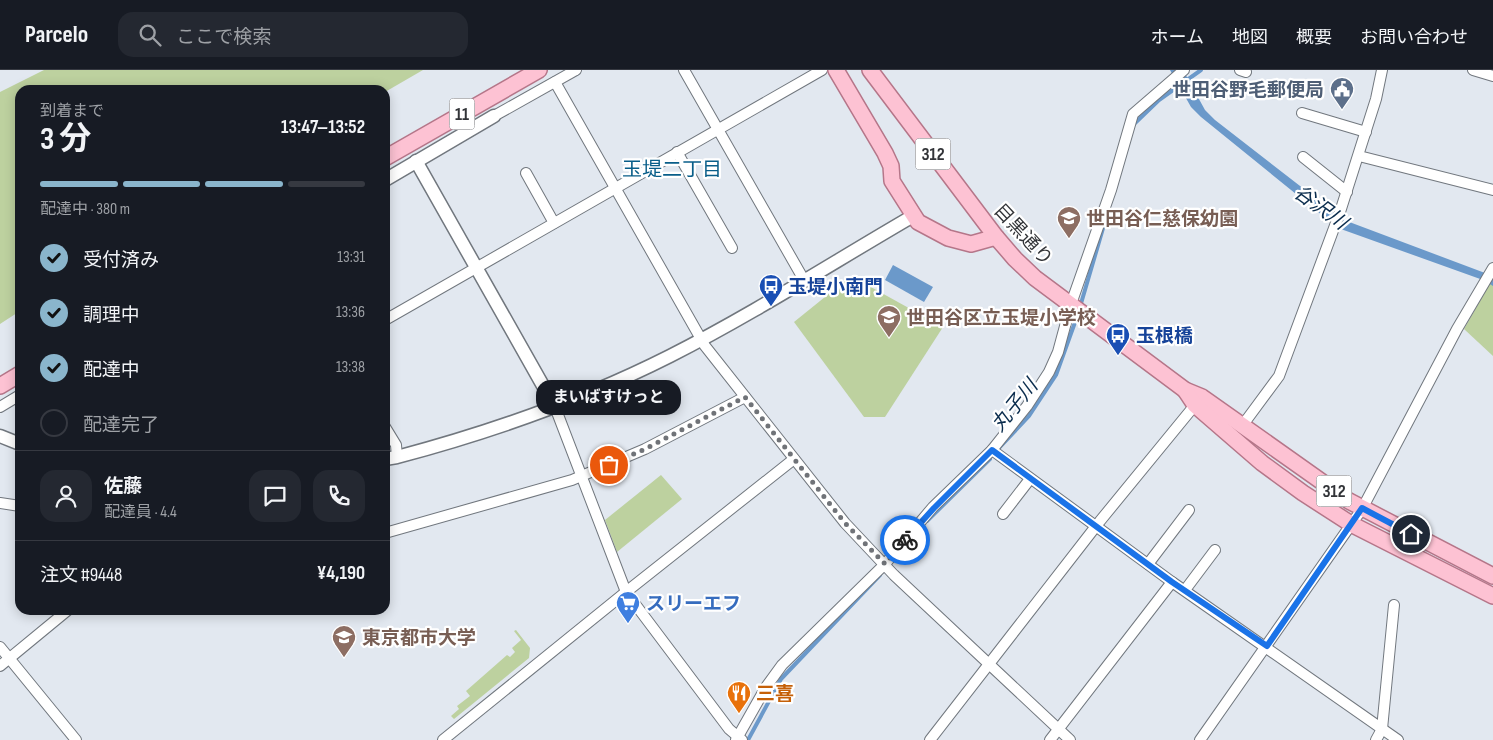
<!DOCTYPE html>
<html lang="ja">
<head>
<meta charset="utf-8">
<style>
	body { margin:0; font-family:"Sofia Sans Condensed","Noto Sans JP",sans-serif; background:#242831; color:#f1f3f6; height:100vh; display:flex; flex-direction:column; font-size:19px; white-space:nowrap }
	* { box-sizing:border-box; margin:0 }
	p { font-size:16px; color:#9ea1a6 }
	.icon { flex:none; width:28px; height:28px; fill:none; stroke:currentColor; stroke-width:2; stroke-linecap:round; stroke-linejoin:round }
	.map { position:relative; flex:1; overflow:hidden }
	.panel { position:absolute; left:15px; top:15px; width:375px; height:530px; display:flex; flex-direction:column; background:#171b24; border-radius:15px; box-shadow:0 2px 12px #0003 }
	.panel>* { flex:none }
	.pin { position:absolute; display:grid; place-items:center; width:42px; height:42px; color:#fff; margin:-21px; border:2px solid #fff; border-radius:50%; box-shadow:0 1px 5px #0007 }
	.courier { position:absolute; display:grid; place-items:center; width:50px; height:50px; margin:-25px; border:4px solid #1a73e8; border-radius:50%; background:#fff; color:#222; box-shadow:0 1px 6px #0007 }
	.bubble { position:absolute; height:35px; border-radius:15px; background:#171b24; box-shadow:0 2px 12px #0003; font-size:16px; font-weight:700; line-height:35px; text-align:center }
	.summary em { font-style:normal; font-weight:700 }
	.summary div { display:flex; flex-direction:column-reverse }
	.summary { display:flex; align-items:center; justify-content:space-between; height:85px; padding:0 25px }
	h1 { font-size:32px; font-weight:700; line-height:38px }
	.bar { display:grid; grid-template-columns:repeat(4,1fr); gap:8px 5px; align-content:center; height:60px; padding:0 25px }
	.bar i { height:6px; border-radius:4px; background:#363941 }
	.bar .current { background:#8ab5cc }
	.bar p { grid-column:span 4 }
	.line { display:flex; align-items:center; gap:12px; padding:0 25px; border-top:1px solid #363941 }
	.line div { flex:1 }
	.round { display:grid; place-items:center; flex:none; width:52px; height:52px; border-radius:15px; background:#242831 }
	ol { padding:0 25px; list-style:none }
	li { display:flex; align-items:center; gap:15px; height:55px }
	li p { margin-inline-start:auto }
	li .icon { padding:5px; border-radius:50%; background:#8ab5cc; color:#111; stroke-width:4 }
	li:last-child { color:#9ea1a6 }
	li i { width:28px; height:28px; border:2px solid #363941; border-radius:50% }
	header { display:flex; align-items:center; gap:30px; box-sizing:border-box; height:70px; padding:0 25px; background:#171b24; border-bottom:1px solid #363941 }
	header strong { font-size:24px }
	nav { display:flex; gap:28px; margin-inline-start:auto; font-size:18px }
	.search { width:350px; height:45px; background:#242831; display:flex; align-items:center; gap:12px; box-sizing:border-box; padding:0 18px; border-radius:15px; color:#9ea1a6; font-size:19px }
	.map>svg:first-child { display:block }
</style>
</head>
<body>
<header>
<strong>Parcelo</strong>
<div class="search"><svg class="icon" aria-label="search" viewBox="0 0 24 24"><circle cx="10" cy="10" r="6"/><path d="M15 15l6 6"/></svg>ここで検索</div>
<nav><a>ホーム</a><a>地図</a><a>概要</a><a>お問い合わせ</a></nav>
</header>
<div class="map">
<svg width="1493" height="670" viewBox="0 0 1493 670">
	<rect width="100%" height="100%" fill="#e2e8f0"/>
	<!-- green -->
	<g fill="#bdd19f">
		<path d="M44,0h379l-38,22 -365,-2v221l-20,13v-232z"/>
		<path d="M851,206l92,51 -58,90h-21l-70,-95z"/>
		<path d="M1493,208v78l-29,-27z"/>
		<path d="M661,405l21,24 -65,53 -12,-32z"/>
		<path d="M516,560l14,18 -1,10 -75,61 -3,-3 8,-7 -2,-3 13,-10 -4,-5 41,-36 3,2 5,-5 -3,-4 9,-8 -7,-9z"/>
	</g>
	<!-- water -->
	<g fill="#6b99ca">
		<path d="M1170,0h13l22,40 10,10 129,100 149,56v10l-10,-6 -145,-52 -137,-111 -10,-10z"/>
		<path d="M893,195l40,22 -9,15 -39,-22z"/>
	</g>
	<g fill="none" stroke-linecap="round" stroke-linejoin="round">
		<!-- stream -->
		<g stroke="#6b99ca" stroke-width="4">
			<path d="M1133,55l26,-25 42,-30"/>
			<path d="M1080,237l26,-89"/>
			<path d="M999,378l30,-32 27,-41 22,-61"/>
			<path d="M927,451l63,-62"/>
			<path d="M748,670l33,-61 99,-104"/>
		</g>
		<!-- minor casing -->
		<g stroke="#71777e" stroke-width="12">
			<g id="minor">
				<path d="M684,0l120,210"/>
				<path d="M1240,0l6,2"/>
				<path d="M1473,0l20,6"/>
				<path d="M555,12l150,264 140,177 49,52 176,165"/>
				<path d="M1302,43l64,19"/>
				<path d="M494,46l82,-46"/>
				<path d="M677,82l55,96"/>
				<path d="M1359,86l134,34"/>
				<path d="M1303,87l44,35"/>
				<path d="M526,103l28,50"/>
				<path d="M385,250l437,-250"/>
				<path d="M0,337l20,-12"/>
				<path d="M555,337l71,185 103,137 13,11"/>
				<path d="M1242,356l37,-50 61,-164 36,-113 6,-29"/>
				<path d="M385,357l11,18 1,12"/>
				<path d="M992,380l180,132 226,158"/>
				<path d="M0,433l20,3"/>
				<path d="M1003,444l27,-35"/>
				<path d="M385,463l187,-53 73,-31 100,-52"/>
				<path d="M1148,494l41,-54"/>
				<path d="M1185,520l30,-40"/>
				<path d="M0,577l76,93"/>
				<path d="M0,596l68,-56"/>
				<path d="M443,670l183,-148 168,-133"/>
				<path d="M736,670l30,-53 16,-22 103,-101 48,-57 59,-57 35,-44 22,-34 9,-20 13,-48 40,-114 22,-76 51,-44"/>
				<path d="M930,670l170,-219 95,-116"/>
				<path d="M1050,670l122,-158"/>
				<path d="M1200,670l162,-231 95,-180 36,-61"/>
				<path d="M1376,670l6,-11 12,-124"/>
			</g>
		</g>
		<!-- tertiary casing -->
		<g stroke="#71777e" stroke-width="15">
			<g id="tertiary">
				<path d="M416,91l139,246"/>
				<path d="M385,110l109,-64"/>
				<path d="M0,366l20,8"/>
				<path d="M385,389l12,-2c94,-25 186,-57 273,-101 83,-42 162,-93 243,-140"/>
			</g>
		</g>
		<!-- primary casing -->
		<g stroke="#b57689" stroke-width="18">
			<g id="primary">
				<path d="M836,0l49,83 6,13 1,15 26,41 30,16 23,6 25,-7"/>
				<path d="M870,0l126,167 19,22 20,19 150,112 17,7 147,104 144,75"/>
				<path d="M385,88l154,-88"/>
				<path d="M0,316l20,-12"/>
				<path d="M1185,320l10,15 67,58 41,30 48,31 142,72"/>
			</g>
		</g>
		<!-- minor -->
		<use href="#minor" stroke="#fff" stroke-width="10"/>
		<!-- tertiary -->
		<use href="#tertiary" stroke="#fff" stroke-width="12"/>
		<!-- primary -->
		<use href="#primary" stroke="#fdc2d3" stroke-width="15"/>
	</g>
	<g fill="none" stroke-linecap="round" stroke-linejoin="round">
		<!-- done -->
		<path stroke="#707378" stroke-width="5" stroke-dasharray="0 9" d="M609,395l36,-16 100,-52 100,126 40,41 20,-24"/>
		<!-- route -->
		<path stroke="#1a73e8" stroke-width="6" d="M905,470l29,-32 58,-58 180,132 95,64 95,-138 49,26"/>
	</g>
	<!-- icons -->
	<defs>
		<g id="civic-pin" transform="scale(1.25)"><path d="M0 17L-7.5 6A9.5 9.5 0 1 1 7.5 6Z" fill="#5c6f8a" stroke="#fff"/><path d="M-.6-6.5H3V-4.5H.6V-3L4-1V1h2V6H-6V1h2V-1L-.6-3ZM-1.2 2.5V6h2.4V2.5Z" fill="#fff"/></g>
		<g id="school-pin" transform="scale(1.25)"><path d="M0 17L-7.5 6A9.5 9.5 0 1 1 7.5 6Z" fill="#8d6e63" stroke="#fff"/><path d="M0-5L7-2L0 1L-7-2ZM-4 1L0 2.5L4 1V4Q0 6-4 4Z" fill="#fff"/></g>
		<g id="bus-pin" transform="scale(1.25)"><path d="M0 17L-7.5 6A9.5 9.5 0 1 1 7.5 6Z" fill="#1a4fb4" stroke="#fff"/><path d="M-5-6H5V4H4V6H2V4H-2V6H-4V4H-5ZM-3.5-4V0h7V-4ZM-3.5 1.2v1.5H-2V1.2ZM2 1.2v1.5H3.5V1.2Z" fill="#fff"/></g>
		<g id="supermarket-pin" transform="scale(1.25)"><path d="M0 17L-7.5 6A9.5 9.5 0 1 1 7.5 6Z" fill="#3f7fe0" stroke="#fff"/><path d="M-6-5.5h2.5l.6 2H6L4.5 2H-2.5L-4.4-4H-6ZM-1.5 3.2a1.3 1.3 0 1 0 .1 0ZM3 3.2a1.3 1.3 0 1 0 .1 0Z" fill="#fff"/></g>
		<g id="university-pin" transform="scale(1.25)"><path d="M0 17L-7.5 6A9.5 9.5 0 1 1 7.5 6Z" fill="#8d6e63" stroke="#fff"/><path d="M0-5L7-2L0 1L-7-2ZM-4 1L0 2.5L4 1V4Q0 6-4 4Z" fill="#fff"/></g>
		<g id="restaurant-pin" transform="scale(1.25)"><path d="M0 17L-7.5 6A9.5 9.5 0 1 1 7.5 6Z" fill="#e8710a" stroke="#fff"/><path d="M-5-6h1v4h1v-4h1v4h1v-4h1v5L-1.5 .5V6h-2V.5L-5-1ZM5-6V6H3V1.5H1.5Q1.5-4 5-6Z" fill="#fff"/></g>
	</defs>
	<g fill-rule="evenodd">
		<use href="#civic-pin" x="1342" y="19"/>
		<use href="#school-pin" x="1069" y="148"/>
		<use href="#bus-pin" x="771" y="216"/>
		<use href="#school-pin" x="889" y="247"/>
		<use href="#bus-pin" x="1118" y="265"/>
		<use href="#supermarket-pin" x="628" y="533"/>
		<use href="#university-pin" x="344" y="567"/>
		<use href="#restaurant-pin" x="739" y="623"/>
	</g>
	<g text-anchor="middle" stroke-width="4.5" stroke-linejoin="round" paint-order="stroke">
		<!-- shield labels -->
		<g fill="#fff" stroke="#707174" stroke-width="1">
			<rect x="449.5" y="28.5" width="25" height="31" rx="4"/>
			<rect x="915.5" y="68.5" width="35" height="31" rx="4"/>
			<rect x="1316.5" y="405.5" width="35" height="31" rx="4"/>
		</g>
		<g font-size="18" font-weight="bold" fill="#323438">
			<text x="462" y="50">11</text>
			<text x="933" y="90">312</text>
			<text x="1334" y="427">312</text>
		</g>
		<!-- service labels -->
		<g font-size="19" font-weight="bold" fill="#4e5e75" stroke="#fff" text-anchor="end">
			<text x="1324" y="26">世田谷野毛郵便局</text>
		</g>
		<!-- education labels -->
		<g font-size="19" font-weight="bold" fill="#785e54" stroke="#fff" text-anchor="start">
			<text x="1086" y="155">世田谷仁慈保幼園</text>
			<text x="906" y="254">世田谷区立玉堤小学校</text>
			<text x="362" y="574">東京都市大学</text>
		</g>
		<!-- street labels -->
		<g font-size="19" fill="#323438" stroke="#fff">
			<text transform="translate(1024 164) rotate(47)" y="7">目黒通り</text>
		</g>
		<!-- transit labels -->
		<g font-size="19" font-weight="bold" fill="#164399" stroke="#fff" text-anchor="start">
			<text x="788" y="223">玉堤小南門</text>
			<text x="1136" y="272">玉根橋</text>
		</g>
		<!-- shop labels -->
		<g font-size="19" font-weight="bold" fill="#366cbe" stroke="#fff" text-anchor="start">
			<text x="646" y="540">スリーエフ</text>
		</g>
		<!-- food labels -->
		<g font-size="19" font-weight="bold" fill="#c56008" stroke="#fff" text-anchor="start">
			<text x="756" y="630">三喜</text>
		</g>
		<!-- neighbourhood labels -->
		<g font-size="20" fill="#095e89" stroke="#fff">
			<text x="672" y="106">玉堤二丁目</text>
		</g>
		<!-- water labels -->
		<g font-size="20" font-style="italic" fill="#0a2c4d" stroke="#fff">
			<text transform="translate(1321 137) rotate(36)" y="7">谷沢川</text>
			<text transform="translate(1014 335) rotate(-51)" y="7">丸子川</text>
		</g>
	</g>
</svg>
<div class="pin" style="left:609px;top:395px;background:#ea580c"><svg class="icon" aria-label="bag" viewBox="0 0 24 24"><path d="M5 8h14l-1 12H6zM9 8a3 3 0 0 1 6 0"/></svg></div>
<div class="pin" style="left:1411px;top:464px;background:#1f2937"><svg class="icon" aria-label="home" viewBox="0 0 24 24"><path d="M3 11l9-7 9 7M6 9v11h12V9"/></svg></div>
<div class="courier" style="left:905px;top:470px"><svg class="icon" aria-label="bike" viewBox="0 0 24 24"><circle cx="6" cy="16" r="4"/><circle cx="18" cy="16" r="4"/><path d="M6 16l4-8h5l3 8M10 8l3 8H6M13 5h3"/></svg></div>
<div class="bubble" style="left:536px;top:310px;width:145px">まいばすけっと</div>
<section class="panel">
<div class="summary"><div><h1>3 分</h1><p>到着まで</p></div><em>13:47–13:52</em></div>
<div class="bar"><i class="current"></i><i class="current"></i><i class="current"></i><i></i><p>配達中 · 380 m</p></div>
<ol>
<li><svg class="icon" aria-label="check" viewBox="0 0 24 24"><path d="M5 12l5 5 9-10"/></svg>受付済み<p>13:31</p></li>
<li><svg class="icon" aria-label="check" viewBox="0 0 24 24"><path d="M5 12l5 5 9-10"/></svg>調理中<p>13:36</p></li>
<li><svg class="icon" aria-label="check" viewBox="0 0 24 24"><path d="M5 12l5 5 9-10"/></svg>配達中<p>13:38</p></li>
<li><i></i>配達完了</li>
</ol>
<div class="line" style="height:90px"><a class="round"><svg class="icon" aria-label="person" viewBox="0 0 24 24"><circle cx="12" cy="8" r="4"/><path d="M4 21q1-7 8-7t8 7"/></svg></a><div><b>佐藤</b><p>配達員 · 4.4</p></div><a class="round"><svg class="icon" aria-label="chat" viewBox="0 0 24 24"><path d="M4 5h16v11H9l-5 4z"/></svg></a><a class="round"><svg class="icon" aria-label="phone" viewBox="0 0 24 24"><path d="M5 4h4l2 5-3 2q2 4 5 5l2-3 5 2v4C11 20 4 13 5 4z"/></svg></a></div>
<div class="line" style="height:65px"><div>注文 #9448</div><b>¥4,190</b></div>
</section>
</div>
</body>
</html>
